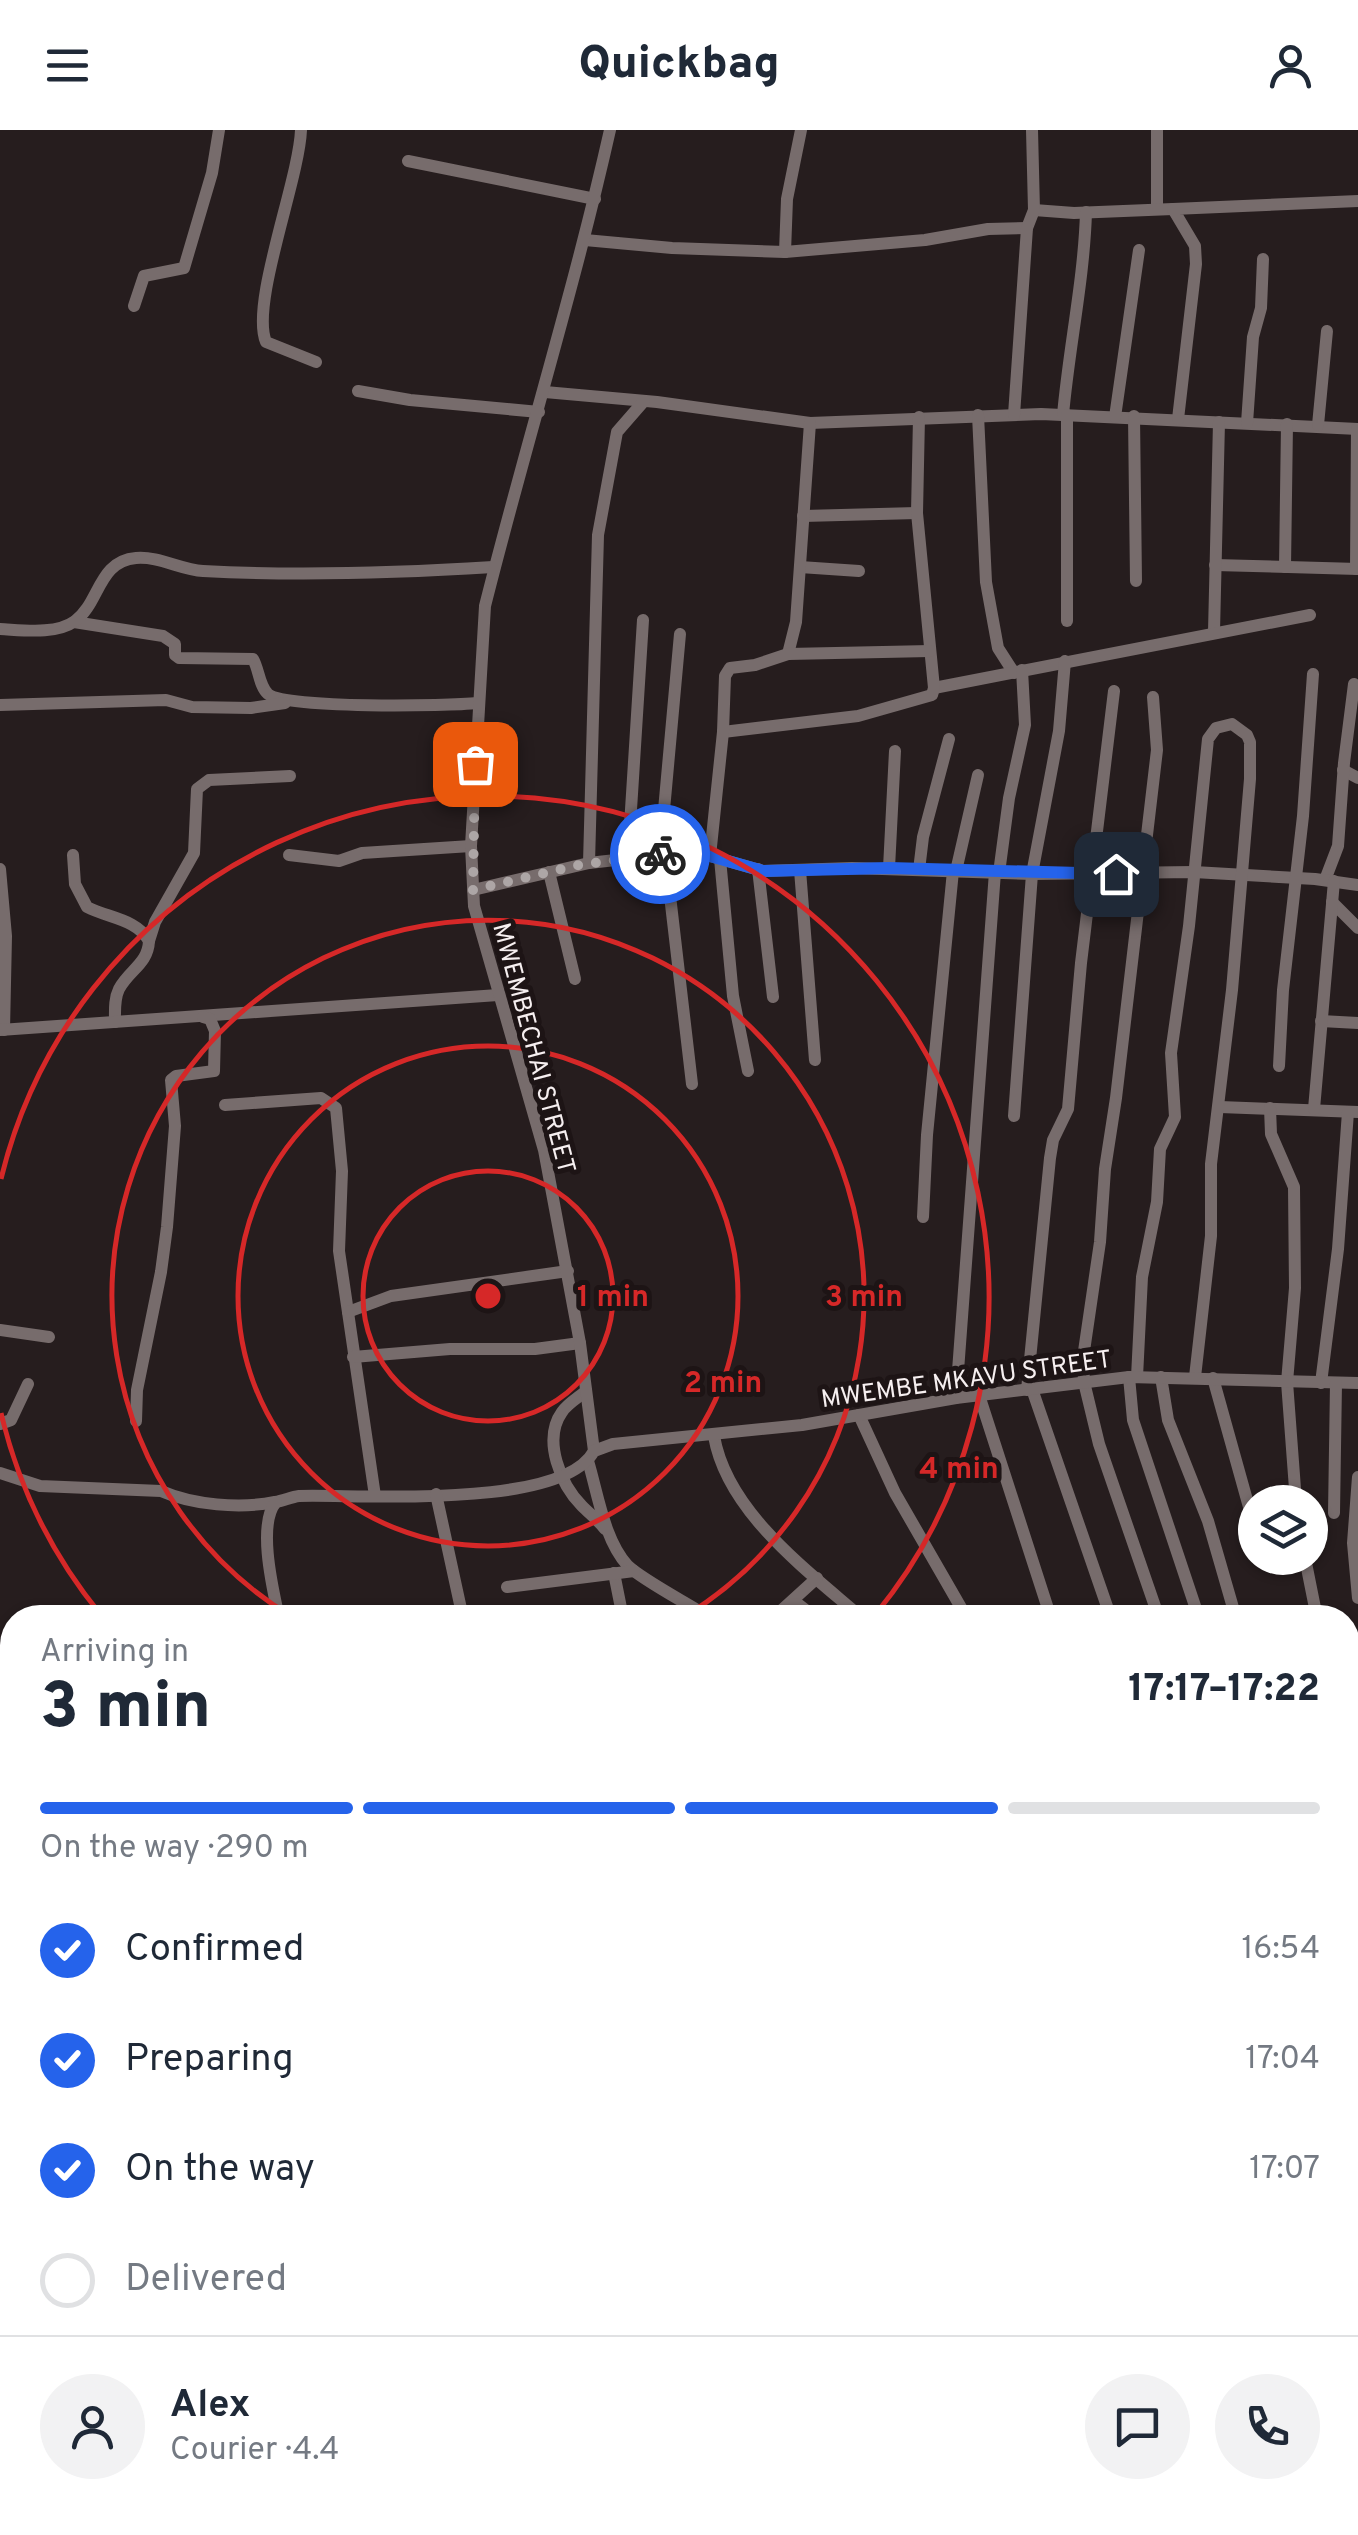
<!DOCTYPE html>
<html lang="en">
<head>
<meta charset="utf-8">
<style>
	body { margin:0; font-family:Overpass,sans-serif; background:#f2f2f3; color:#1f2937; height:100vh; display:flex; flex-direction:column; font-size:38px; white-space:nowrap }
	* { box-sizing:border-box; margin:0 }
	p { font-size:32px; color:#747a83 }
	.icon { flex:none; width:55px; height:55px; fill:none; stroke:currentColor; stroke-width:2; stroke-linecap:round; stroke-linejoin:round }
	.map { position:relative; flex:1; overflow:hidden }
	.side { position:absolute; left:0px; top:1475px; width:1360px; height:930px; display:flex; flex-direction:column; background:#fff; border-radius:40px 40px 0 0; box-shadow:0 2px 8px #0004 }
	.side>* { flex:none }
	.tools { position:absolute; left:1238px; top:1355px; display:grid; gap:20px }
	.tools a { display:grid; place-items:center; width:90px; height:90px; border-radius:50%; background:#fff; box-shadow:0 2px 8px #0004; font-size:50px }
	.pin { position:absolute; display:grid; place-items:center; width:85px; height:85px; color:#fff; margin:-42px; border-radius:20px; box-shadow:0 5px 15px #0006 }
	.courier { position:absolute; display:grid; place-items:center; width:100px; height:100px; margin:-50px; border:8px solid #2563eb; border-radius:50%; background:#fff; color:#222; box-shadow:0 2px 12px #0007 }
	.summary em { font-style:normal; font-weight:800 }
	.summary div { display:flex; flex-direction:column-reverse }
	.summary { display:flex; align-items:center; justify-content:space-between; height:170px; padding:0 40px }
	h1 { font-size:65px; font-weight:800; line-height:75px }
	.bar { display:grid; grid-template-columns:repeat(4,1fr); gap:15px 10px; align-content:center; height:120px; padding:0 40px }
	.bar i { height:12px; border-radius:8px; background:#e0e1e3 }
	.bar .selected { background:#2563eb }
	.bar p { grid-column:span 4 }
	.line { display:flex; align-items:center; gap:25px; padding:0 40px; border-top:2px solid #e0e1e3 }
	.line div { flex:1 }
	.round { display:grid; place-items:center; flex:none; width:105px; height:105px; border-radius:52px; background:#f2f2f3 }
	ol { padding:0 40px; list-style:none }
	li { display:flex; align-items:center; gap:30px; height:110px }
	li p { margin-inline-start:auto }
	li .icon { padding:10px; border-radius:50%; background:#2563eb; color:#fff; stroke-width:4 }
	li:last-child { color:#747a83 }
	li i { width:55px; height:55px; border:5px solid #e0e1e3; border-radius:50% }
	header { display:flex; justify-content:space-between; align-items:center; height:130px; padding:0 40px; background:#fff; font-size:45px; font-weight:800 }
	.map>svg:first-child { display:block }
</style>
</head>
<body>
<header><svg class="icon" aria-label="menu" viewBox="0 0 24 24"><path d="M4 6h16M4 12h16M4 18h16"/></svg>Quickbag<svg class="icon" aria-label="person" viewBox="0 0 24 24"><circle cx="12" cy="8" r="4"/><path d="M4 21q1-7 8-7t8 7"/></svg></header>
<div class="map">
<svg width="1358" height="2405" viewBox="0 0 1358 2405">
	<rect width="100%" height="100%" fill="#261d1e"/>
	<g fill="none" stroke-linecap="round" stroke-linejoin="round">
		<!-- minor -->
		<g stroke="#776c6c" stroke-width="12">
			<path d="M301,0c-2,50 -51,174 -35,212l50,20"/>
			<path d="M1157,0v79"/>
			<path d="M408,31l187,38"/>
			<path d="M1034,80l40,3 99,-4"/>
			<path d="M585,110l87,8 113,4 140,-12 63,-11 39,-1"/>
			<path d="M785,122l2,-53 14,-69"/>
			<path d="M134,176l10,-30 40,-8 28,-95 7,-43"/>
			<path d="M358,261l52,9 129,12"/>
			<path d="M545,262l112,10 153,21 231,-9 317,15"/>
			<path d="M978,285l8,167 12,66 16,25"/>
			<path d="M1014,285l13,-187 7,-18 -2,-80"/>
			<path d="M1063,285c6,-68 21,-135 23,-203"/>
			<path d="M1067,285v206"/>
			<path d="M1134,286l2,165"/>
			<path d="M1115,287l24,-167"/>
			<path d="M1178,289l18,-155 -1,-18 -22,-37 185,-8"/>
			<path d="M1247,293l6,-86 8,-29 2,-49"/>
			<path d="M1318,295l9,-94"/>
			<path d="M803,386l114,-3"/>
			<path d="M1215,435l143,4"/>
			<path d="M800,437l59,4"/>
			<path d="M1285,437l2,-143"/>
			<path d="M1356,439l1,-140"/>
			<path d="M74,492l89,14 12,8v11l4,3 74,1c6,10 6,27 15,35 18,15 180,12 210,9"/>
			<path d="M0,499c22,1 56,6 75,-8 25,-18 23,-60 61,-63 23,-2 45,12 67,13 97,5 194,2 290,-4"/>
			<path d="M1214,502l5,-210"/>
			<path d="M788,524l8,-32 14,-199"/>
			<path d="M934,558l376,-73"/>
			<path d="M1153,567l4,53 -41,348 -11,71 -5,73 -17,116 1,24 15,62 60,174"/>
			<path d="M0,575l166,-5 26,7 59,1 34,-5"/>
			<path d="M723,602l135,-16 74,-21 2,-7 -17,-175 2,-96"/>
			<path d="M1343,640l15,8"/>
			<path d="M665,723l27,231"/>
			<path d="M660,724l20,-220"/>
			<path d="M73,725l2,29 12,23c21,11 50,12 62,34 -1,23 -20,29 -30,48 -5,10 -4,22 -4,33"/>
			<path d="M289,725l50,6 23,-8 109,-7"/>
			<path d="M710,726l13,-124 2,-56 5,-8 25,-3 33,-11 142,-3"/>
			<path d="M628,727l15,-237"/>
			<path d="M720,729l13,137 15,75"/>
			<path d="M589,733l9,-328 19,-103 27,-31"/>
			<path d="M889,738l6,-117"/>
			<path d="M0,739l6,67 -2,94"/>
			<path d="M758,739l15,128"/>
			<path d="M800,740l15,190"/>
			<path d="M919,740l4,-33 26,-98"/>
			<path d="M956,741l22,-96"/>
			<path d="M549,742l26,107"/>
			<path d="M999,743l10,-75 16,-73 -3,-55"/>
			<path d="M1325,750l13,-34 6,-83 10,-79"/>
			<path d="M473,760l116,-27 88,-10 33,3 53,15 89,-3 180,6 162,-2 121,7 43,6"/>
			<path d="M1332,772l26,26"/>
			<path d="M149,811l6,-19 39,-69 3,-64 12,-9 81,-4"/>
			<path d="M1321,891l37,2"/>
			<path d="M0,900l498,-35"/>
			<path d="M1279,936l4,-76 20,-174 10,-142"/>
			<path d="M225,975l96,-7 15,10 6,63 -3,80 36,245"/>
			<path d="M1220,977l138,5"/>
			<path d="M1270,978l1,26 23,53 1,101 -8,94 9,120"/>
			<path d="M1314,979l20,-228"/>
			<path d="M1014,986l18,-242 27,-143 6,-70"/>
			<path d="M923,1087l4,-82 26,-264"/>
			<path d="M348,1182l43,-16 177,-25"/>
			<path d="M0,1200l49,7"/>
			<path d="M353,1227l97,-8h85l45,-6"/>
			<path d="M1129,1247l4,43 66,198"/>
			<path d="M1137,1247l5,-100 15,-75 3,-53 15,-32 -4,-64 18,-127 19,-187 8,-11 16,-4 15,11 3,7v37l-18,211 -21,174v72l-16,141"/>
			<path d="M1161,1247l7,43 40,101 28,97"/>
			<path d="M1213,1248l41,147"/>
			<path d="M1321,1253l17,-134 10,-137"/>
			<path d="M1032,1259l79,229"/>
			<path d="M1027,1260l23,-232 3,-18 15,-31 13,-146 33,-272"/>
			<path d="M586,1261c-7,6 -19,13 -24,21 -20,28 -1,73 20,94 8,8 16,14 23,23"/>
			<path d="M979,1265l72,223"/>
			<path d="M956,1268l39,-526"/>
			<path d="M859,1285l36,78 72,125"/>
			<path d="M136,1291l1,-31 24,-118 6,-45 8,-101 -4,-46 5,-4 38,-5 1,-40 -5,-12 -7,-2"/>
			<path d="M0,1294l11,-4 17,-36"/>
			<path d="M714,1306c13,76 93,134 148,182"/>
			<path d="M594,1321l-14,-108 -36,-193 -70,-244 -3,-60 14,-240c40,-159 89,-316 125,-476"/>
			<path d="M588,1331c10,33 16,79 40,105 16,15 61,38 82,52"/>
			<path d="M0,1343l40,13 121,5c32,14 79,18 114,11 8,-1 16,-5 24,-6 62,-2 263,14 295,-45l19,-7 189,-19 154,-27 173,-21 229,6"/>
			<path d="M1358,1347l-5,66 5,55"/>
			<path d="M436,1364l27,124"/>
			<path d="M276,1372c-19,22 -3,88 3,116"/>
			<path d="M1334,1383l2,-130"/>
			<path d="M1305,1428l12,60"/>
			<path d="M614,1443l9,45"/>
			<path d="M507,1457l127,-16"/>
			<path d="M794,1471l22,17"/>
			<path d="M773,1488l44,-40"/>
			<path d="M1348,1547l10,-1"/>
			<path d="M0,1567l12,3"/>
			<path d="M0,1615c10,25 9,45 0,70"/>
			<path d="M0,1776l12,1"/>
			<path d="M0,1921l12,-1"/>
			<path d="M0,1978l12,-13"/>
			<path d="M0,2014l12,78"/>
			<path d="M12,2148l-2,25 2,18"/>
			<path d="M1348,2320l10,-1"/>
			<path d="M124,2392l5,13"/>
			<path d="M42,2405l23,-13"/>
			<path d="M1052,2405l8,-13"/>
		</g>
	</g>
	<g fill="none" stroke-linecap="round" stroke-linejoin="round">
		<!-- done -->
		<path stroke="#ada6a6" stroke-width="10" stroke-dasharray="0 18" d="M475,634l-2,126 106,-25 81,-11"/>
		<!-- route -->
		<path stroke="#2563eb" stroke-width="12" d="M660,724l50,2 53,15 126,-3 227,6"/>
	</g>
	<!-- distance rings -->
	<g fill="none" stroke="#d62828" stroke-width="5">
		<circle cx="488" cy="1166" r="125"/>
		<circle cx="488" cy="1166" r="250"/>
		<path d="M292 1487A376 376 0 1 1 684 1487"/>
		<path d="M101 1485A501 501 0 0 1 1 1283M1 1049A501 501 0 1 1 875 1485"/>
	</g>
	<g text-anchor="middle" stroke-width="10" stroke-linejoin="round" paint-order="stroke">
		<!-- street labels -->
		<g font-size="25" fill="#f6eff0" stroke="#1d1415">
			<text transform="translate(535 918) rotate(75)" y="9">MWEMBECHAI STREET</text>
			<text transform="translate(966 1248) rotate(-8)" y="9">MWEMBE MKAVU STREET</text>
		</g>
	</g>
	<circle cx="488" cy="1166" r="15" fill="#d62828" stroke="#1d1415" stroke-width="5"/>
	<g font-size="30" text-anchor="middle" font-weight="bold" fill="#d62828" stroke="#1d1415" stroke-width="10" stroke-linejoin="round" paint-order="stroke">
		<text x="613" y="1176">1 min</text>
		<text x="864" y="1176">3 min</text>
		<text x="723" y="1262">2 min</text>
		<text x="959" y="1348">4 min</text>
	</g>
</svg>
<div class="tools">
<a><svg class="icon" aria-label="layers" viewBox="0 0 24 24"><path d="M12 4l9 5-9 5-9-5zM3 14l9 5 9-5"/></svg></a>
</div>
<div class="pin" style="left:475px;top:634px;background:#ea580c"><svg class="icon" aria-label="bag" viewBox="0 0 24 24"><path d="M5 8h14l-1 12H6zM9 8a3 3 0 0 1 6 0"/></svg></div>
<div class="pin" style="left:1116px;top:744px;background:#1f2937"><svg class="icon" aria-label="home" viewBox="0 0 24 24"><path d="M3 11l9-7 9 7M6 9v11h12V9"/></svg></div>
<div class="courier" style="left:660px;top:724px"><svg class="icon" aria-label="bike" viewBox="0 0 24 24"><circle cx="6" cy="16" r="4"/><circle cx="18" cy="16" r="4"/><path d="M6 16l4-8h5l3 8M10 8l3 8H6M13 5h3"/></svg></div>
<section class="side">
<div class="summary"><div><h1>3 min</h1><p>Arriving in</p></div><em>17:17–17:22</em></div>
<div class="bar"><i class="selected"></i><i class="selected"></i><i class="selected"></i><i></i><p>On the way · 290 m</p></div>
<ol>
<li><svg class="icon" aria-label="check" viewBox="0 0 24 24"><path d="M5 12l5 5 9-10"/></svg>Confirmed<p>16:54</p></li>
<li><svg class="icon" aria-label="check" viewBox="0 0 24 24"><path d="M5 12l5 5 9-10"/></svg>Preparing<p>17:04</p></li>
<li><svg class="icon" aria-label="check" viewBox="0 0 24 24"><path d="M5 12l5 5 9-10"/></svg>On the way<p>17:07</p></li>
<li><i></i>Delivered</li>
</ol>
<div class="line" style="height:180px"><a class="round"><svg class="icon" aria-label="person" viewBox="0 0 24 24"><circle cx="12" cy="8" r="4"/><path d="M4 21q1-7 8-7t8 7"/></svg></a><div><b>Alex</b><p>Courier · 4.4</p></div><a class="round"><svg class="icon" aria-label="chat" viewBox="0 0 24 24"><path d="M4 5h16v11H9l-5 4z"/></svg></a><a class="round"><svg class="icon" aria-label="phone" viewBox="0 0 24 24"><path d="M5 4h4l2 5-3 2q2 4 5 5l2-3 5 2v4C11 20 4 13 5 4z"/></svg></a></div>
</section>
</div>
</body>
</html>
